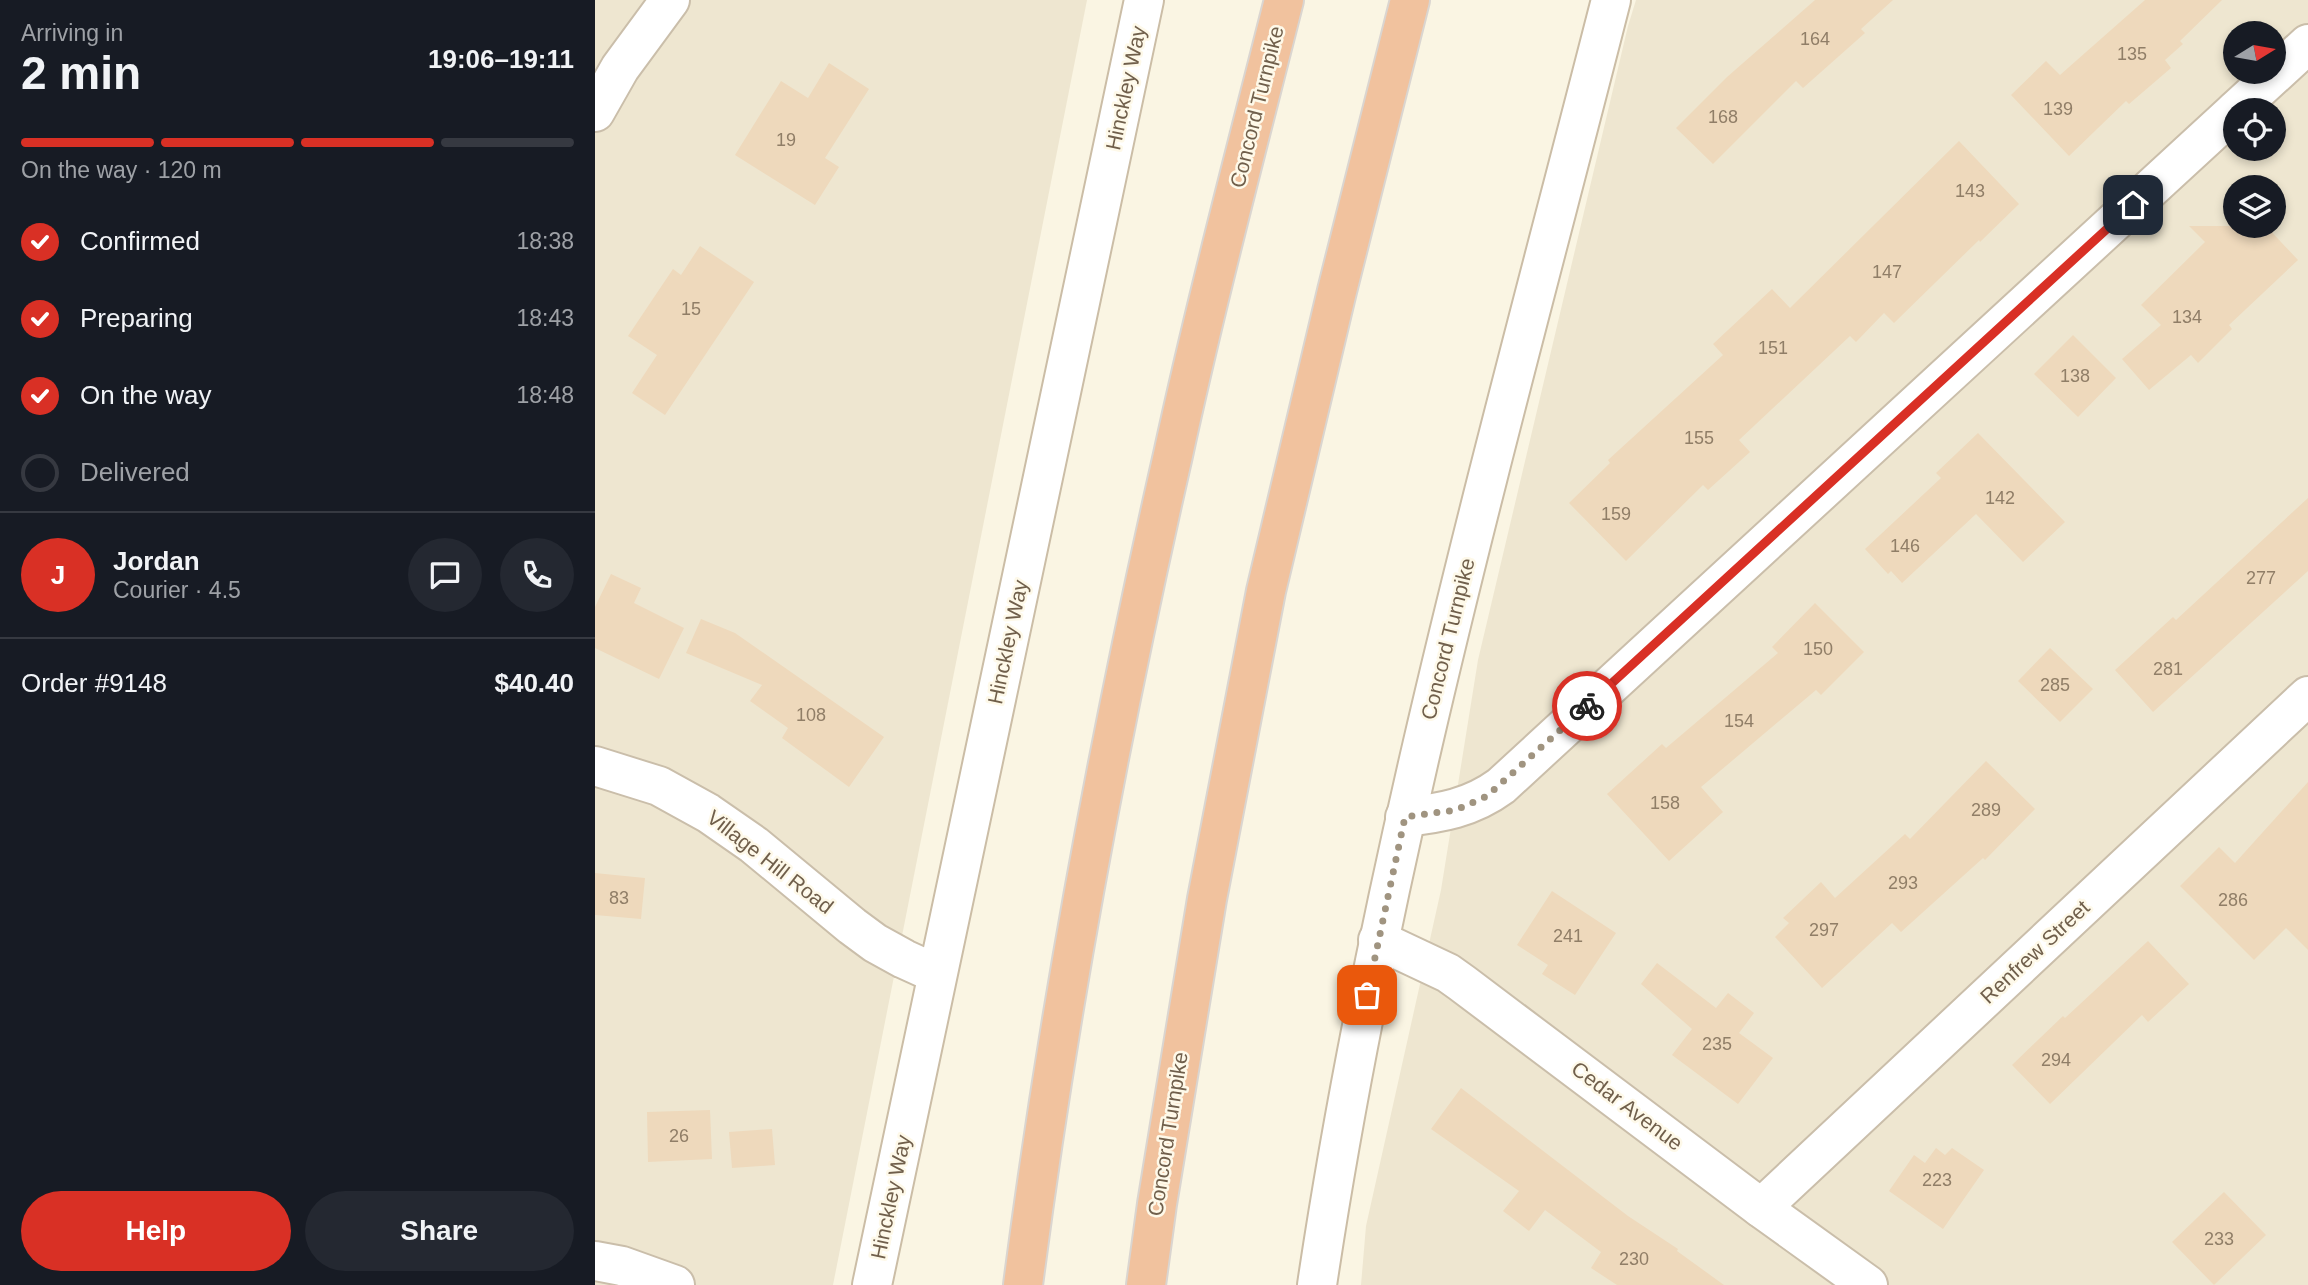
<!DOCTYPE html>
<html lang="en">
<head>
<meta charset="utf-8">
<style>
	body { margin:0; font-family:Helvetica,sans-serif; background:#242831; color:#f1f3f6; height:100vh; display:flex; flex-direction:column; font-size:26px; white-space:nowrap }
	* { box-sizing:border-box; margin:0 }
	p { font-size:23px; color:#9ea1a6 }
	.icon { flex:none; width:38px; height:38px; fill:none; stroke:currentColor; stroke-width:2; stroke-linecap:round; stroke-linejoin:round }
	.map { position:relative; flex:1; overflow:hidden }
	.side { display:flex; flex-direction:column; background:#171b24; width:595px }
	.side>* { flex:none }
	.needle { width:46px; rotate:79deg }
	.buttons { position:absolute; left:1628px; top:21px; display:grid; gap:14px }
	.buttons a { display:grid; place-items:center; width:63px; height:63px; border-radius:50%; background:#171b24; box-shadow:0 4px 10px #0003; font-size:35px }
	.pin { position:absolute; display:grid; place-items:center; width:60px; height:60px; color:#fff; margin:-30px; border-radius:14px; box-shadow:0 4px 10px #0006 }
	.courier { position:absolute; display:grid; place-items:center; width:70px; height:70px; margin:-35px; border:5px solid #d93025; border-radius:50%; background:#fff; color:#222; box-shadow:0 2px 9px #0007 }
	.headline em { font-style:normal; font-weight:700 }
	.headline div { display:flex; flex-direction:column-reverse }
	.headline { display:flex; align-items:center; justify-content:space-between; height:119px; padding:0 21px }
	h1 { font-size:46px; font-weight:700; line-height:52px }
	.bar { display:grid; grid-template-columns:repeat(4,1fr); gap:10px 7px; align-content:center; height:84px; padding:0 21px }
	.bar i { height:9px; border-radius:5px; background:#363941 }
	.bar .selected { background:#d93025 }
	.bar p { grid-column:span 4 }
	.line { display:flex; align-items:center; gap:18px; padding:0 21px; border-top:2px solid #363941 }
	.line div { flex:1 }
	.round { display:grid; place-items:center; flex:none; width:74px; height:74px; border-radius:37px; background:#242831 }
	ol { padding:0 21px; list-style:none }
	li { display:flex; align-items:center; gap:21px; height:77px }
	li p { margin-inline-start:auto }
	li .icon { padding:7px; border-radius:50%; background:#d93025; color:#fff; stroke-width:4 }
	li:last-child { color:#9ea1a6 }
	li i { width:38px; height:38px; border:4px solid #363941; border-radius:50% }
	.button { display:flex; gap:14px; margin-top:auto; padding:14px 21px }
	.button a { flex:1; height:80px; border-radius:42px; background:#d93025; color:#fff; font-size:28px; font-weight:700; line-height:80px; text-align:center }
	.button a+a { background:#242831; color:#f1f3f6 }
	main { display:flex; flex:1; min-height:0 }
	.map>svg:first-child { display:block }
</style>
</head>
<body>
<main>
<section class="side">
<div class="headline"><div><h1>2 min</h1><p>Arriving in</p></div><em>19:06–19:11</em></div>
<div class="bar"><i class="selected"></i><i class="selected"></i><i class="selected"></i><i></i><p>On the way · 120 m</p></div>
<ol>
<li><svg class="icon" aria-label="check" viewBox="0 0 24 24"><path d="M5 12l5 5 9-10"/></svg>Confirmed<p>18:38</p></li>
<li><svg class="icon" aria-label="check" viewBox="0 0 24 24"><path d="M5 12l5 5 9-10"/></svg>Preparing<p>18:43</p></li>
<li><svg class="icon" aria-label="check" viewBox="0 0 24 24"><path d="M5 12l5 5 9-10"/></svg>On the way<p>18:48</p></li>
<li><i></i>Delivered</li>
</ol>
<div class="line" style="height:126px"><b class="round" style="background:#d93025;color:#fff">J</b><div><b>Jordan</b><p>Courier · 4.5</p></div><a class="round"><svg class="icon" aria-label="chat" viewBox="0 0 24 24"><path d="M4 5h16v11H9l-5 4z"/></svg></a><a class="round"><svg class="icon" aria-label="phone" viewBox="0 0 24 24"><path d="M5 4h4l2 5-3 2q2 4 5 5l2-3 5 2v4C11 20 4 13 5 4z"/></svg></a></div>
<div class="line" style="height:91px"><div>Order #9148</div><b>$40.40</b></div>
<div class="button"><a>Help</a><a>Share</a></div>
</section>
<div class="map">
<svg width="1713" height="1285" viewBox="0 0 1713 1285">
	<rect width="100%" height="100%" fill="#faf5e3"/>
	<!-- residential -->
	<g fill="#eee6d0" fill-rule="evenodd">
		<path d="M0,0h492l-254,1285h-238z"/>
		<path d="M1041,0h672v1285h-947l5,-59 75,-336 37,-230 150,-634zM1640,33h38v39h-38zM1640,110h38v39h-38zM1640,187h38v39h-38z"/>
	</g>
	<!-- building -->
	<g fill="#eed9bc">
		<path d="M1220,0h78l-32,29 4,4 -62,55 -7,-7 -83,83 -37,-36 51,-51z"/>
		<path d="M1550,0h77l-42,41 3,3 -18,16 6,8 -42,36 -3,-3 -57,55 -58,-61 35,-34 14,14z"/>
		<path d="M234,63l40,26 -44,69 14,9 -24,38 -80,-50 46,-74 27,17z"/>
		<path d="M1364,141l60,63 -39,38 -1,-2 -85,83 -10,-10 -28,29 -6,-6 -111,104 11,12 -42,38 -5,-5 -77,76 -57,-58 41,-40 -2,-3 115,-105 -10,-11 59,-55 18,19z"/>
		<path d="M1594,226h77l32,34 -69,65 3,4 -34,34 -7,-8 -42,35 -27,-31 39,-34 -20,-20 64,-63z"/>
		<path d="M105,246l54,36 -89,133 -33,-22 25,-38 -29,-19 45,-67 8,6z"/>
		<path d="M1478,335l43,43 -38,39 -44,-43z"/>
		<path d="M1383,433l87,89 -42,40 -47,-48 -74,69 -11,-12 -3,3 -23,-25 76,-71 -5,-5z"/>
		<path d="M1713,498v73l-155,141 -38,-42 58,-53 3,3z"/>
		<path d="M16,574l30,14 -7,15 50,25 -25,51 -64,-31v-41z"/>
		<path d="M1220,603l49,49 -43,43 -5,-5 -115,97 22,25 -54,49 -62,-67 55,-50 4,4 112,-95 -6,-6z"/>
		<path d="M106,619l34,14 149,104 -35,50 -67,-49 6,-10 -38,-27 12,-16 -76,-32z"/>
		<path d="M1455,648l43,41 -33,33 -42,-41z"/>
		<path d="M1391,761l49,48 -50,51 -2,-2 -82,74 -9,-9 -70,65 -47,-51 14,-14 -6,-5 38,-36 14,16 70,-64 5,5z"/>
		<path d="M1713,782v168l-22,-22 -32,32 -74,-74 39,-39 16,16z"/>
		<path d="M0,873l50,5 -4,41 -46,-4z"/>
		<path d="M957,891l64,42 -41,62 -33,-21 6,-9 -31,-20z"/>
		<path d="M1553,941l41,43 -41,38 -6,-7 -92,89 -38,-39 51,-49 2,2z"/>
		<path d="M1062,963l59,45 12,-15 26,20 -15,20 34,25 -35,46 -66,-49 20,-26 -51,-45z"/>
		<path d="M866,1088l167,128 50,33 -1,2 47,34h-107l-26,-17 10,-16 -56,-42 -16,21 -26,-20 16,-20 -88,-62z"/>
		<path d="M115,1110l2,49 -64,3 -1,-50z"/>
		<path d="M177,1129l3,36 -43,3 -3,-36z"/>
		<path d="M1341,1148l9,7 7,-7 32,22 -41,59 -54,-38 25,-36 11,8z"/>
		<path d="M1629,1192l42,43 -52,50 -42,-43z"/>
	</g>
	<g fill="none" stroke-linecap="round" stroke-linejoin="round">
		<!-- street casing -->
		<g stroke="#cabeaa" stroke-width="42">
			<g id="street">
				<path d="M1641,110l72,-66"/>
				<path d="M0,112l25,-44 50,-68"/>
				<path d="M0,766l64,20 49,27 46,32 98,81 23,17 29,16 33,15"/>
				<path d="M810,817c36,-4 66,-9 96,-31l734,-675"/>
				<path d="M783,940l70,33 14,10 299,225 107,77"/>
				<path d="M1166,1208l547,-512"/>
				<path d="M0,1261l27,5 53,19"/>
			</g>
		</g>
		<!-- secondary casing -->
		<g stroke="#cbbda6" stroke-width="42">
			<g id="secondary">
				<path d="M277,1285l272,-1285"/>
				<path d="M722,1285c65,-435 185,-859 294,-1285"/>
			</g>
		</g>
		<!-- highway casing -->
		<g stroke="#dad5d0" stroke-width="42">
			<g id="highway">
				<path d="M428,1285c36,-279 88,-556 150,-830 33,-153 73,-304 111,-455"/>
				<path d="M551,1285l11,-81 50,-305 59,-308 71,-300 73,-291"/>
			</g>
		</g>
		<!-- street -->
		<use href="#street" stroke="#fff" stroke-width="38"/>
		<!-- secondary -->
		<use href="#secondary" stroke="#fff" stroke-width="38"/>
		<!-- highway -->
		<use href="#highway" stroke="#f1c29e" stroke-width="38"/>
	</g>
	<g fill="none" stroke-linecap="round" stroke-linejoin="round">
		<!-- done -->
		<path stroke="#a09480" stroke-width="7" stroke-dasharray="0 12.6" d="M772,995l38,-178 51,-7 31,-14 100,-90"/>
		<!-- route -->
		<path stroke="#d93025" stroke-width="9" d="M992,706l546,-501"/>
	</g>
	<g text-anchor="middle" stroke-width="5" stroke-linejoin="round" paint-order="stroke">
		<!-- number labels -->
		<g font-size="18" fill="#907e67">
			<text x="1220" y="45">164</text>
			<text x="1537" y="60">135</text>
			<text x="1463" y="115">139</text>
			<text x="1128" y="123">168</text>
			<text x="191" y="146">19</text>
			<text x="1375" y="197">143</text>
			<text x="1292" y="278">147</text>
			<text x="96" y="315">15</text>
			<text x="1592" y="323">134</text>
			<text x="1178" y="354">151</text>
			<text x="1480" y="382">138</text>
			<text x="1104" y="444">155</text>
			<text x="1405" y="504">142</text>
			<text x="1021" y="520">159</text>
			<text x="1310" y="552">146</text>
			<text x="1666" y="584">277</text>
			<text x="1223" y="655">150</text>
			<text x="1573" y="675">281</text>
			<text x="1460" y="691">285</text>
			<text x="216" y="721">108</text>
			<text x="1144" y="727">154</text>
			<text x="1070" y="809">158</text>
			<text x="1391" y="816">289</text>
			<text x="1308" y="889">293</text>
			<text x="24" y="904">83</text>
			<text x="1638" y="906">286</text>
			<text x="1229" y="936">297</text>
			<text x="973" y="942">241</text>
			<text x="1122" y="1050">235</text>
			<text x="1461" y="1066">294</text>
			<text x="84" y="1142">26</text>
			<text x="1342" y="1186">223</text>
			<text x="1624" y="1245">233</text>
			<text x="1039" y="1265">230</text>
		</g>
		<!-- street labels -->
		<g font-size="21" fill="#705f4b" stroke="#fef9e9">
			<text transform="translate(531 88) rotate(-78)" y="7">Hinckley Way</text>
			<text transform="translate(662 107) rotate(-76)" y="7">Concord Turnpike</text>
			<text transform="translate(853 639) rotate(-76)" y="7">Concord Turnpike</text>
			<text transform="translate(413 642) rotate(-78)" y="7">Hinckley Way</text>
			<text transform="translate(175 862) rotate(38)" y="7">Village Hill Road</text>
			<text transform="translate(1440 952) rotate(-43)" y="7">Renfrew Street</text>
			<text transform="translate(1032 1106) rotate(37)" y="7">Cedar Avenue</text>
			<text transform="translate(573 1134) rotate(-81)" y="7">Concord Turnpike</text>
			<text transform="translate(296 1197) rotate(-78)" y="7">Hinckley Way</text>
		</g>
	</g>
</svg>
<div class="buttons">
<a><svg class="needle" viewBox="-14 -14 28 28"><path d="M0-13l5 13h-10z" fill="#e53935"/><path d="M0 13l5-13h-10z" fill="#9ea1a6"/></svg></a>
<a><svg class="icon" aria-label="locate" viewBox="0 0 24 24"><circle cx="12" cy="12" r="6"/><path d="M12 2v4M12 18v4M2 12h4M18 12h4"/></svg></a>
<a><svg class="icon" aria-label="layers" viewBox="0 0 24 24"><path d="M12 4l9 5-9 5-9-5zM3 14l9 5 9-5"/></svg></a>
</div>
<div class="pin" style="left:772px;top:995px;background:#ea580c"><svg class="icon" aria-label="bag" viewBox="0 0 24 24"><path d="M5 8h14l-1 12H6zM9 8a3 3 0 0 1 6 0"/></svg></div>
<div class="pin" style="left:1538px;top:205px;background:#1f2937"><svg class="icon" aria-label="home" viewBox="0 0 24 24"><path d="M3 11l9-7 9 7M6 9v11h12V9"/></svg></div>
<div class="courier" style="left:992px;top:706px"><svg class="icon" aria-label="bike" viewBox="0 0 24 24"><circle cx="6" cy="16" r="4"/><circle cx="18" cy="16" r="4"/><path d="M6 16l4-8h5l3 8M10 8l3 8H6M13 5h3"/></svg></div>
</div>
</main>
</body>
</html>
